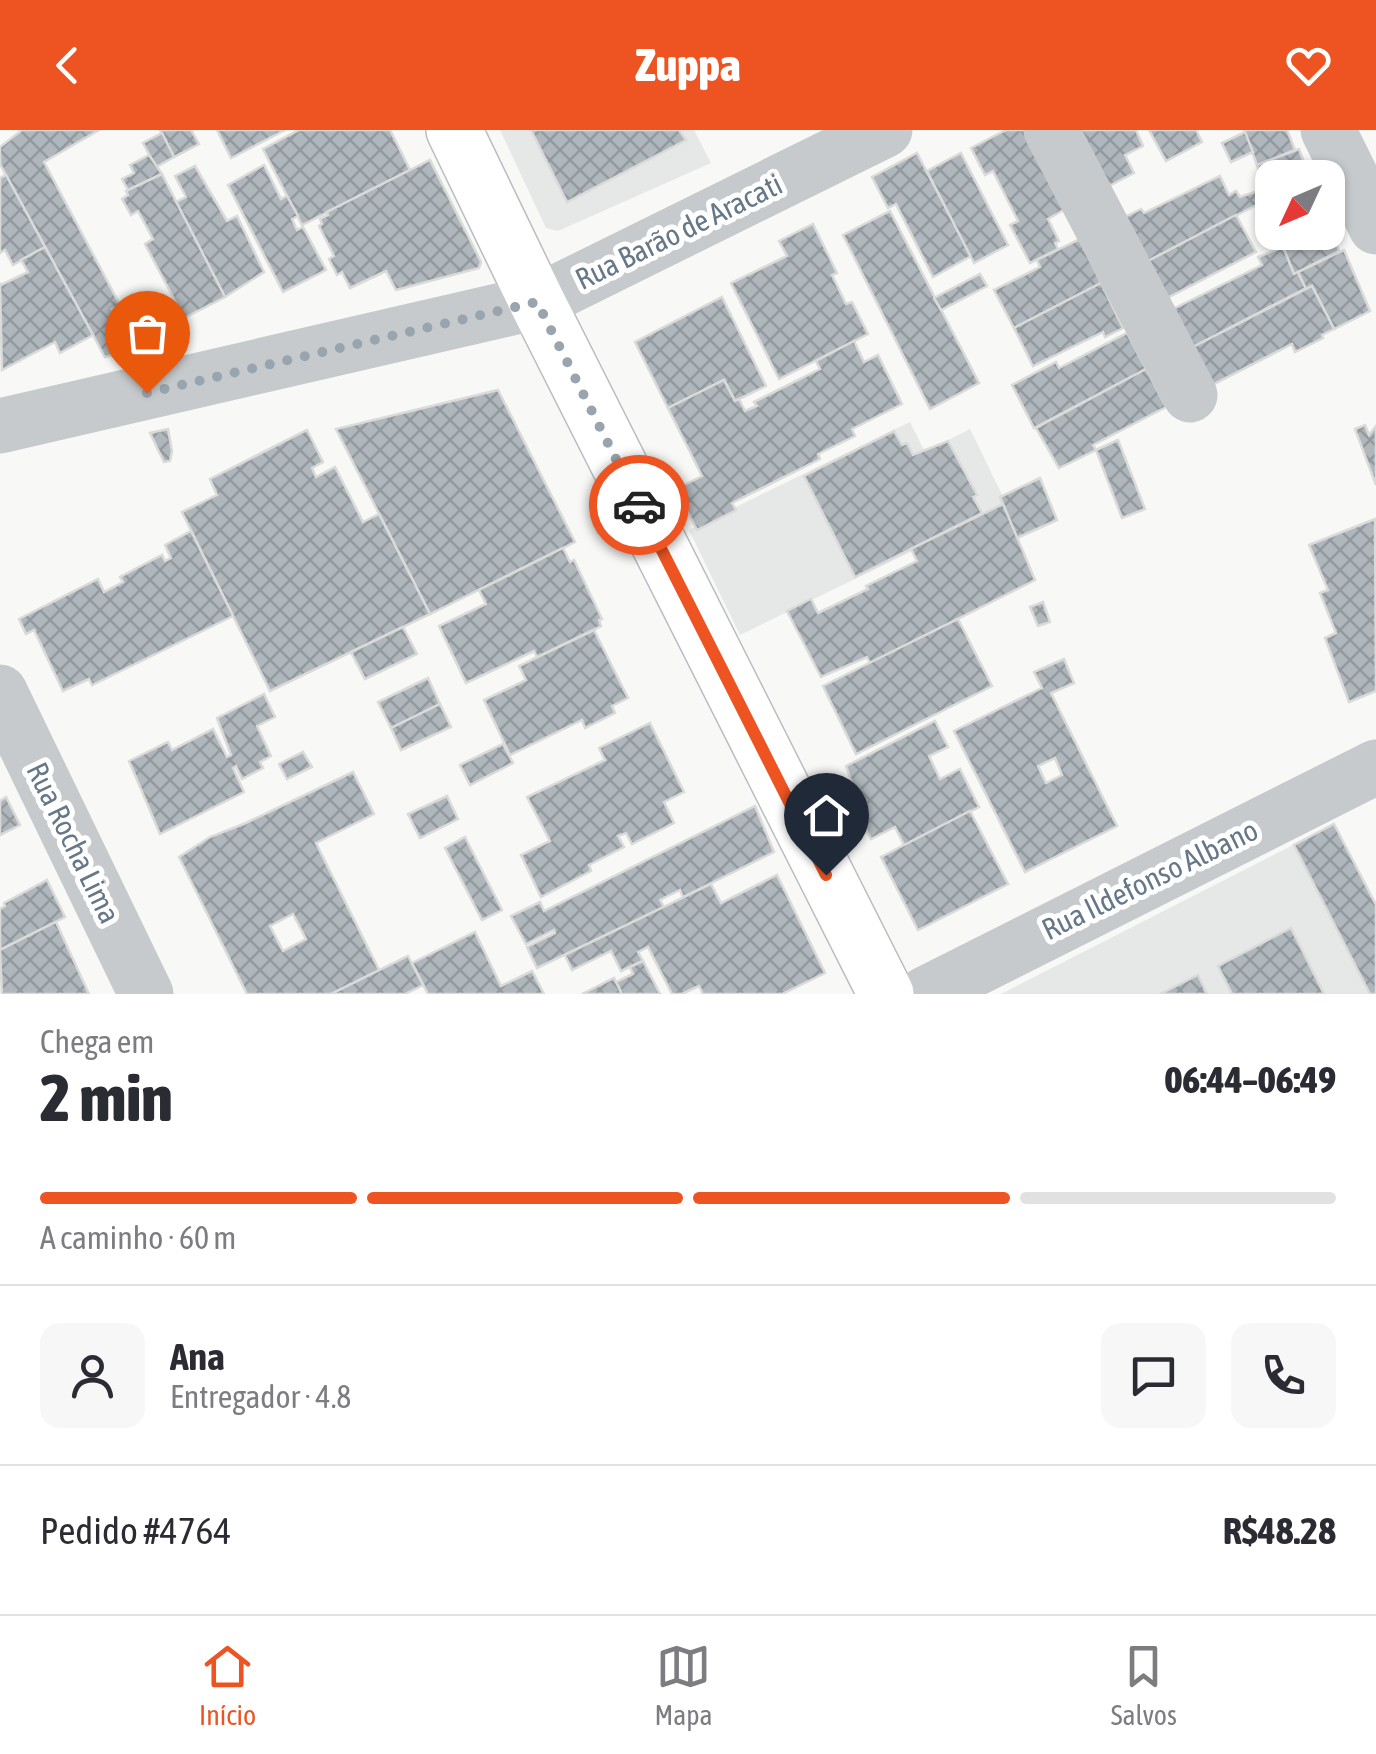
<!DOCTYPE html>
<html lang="pt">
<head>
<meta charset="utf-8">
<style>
	body { margin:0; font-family:"Asap Condensed",sans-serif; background:#f7f7f7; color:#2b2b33; height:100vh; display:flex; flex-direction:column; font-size:38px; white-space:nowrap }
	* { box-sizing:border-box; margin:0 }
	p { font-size:32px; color:#7c7c81 }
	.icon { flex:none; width:55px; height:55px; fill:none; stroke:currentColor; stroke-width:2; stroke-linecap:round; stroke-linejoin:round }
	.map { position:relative; height:864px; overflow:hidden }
	.side { display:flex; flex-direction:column; background:#fff; flex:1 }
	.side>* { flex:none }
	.needle { width:65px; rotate:226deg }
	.tools { position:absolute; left:1255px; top:30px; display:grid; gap:20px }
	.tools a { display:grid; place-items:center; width:90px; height:90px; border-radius:20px; background:#fff; box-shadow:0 2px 8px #0004; font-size:50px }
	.pin { position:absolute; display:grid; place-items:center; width:85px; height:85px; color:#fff; margin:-102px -42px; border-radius:50% 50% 50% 0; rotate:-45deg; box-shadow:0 0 10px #0007 }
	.pin .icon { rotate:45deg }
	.courier { position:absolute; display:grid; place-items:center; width:100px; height:100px; margin:-50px; border:8px solid #ed5421; border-radius:50%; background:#fff; color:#222; box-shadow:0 2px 12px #0007 }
	.headline em { font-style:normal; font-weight:800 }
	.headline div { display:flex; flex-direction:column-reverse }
	.headline { display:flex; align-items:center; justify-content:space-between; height:170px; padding:0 40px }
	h1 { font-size:65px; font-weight:800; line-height:75px }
	.bar { display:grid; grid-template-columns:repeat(4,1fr); gap:15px 10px; align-content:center; height:120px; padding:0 40px }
	.bar i { height:12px; border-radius:8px; background:#e1e1e2 }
	.bar .selected { background:#ed5421 }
	.bar p { grid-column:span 4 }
	.line { display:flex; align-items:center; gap:25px; padding:0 40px; border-top:2px solid #e1e1e2 }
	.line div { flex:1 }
	.round { display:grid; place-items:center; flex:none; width:105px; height:105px; border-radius:20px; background:#f7f7f7 }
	header { display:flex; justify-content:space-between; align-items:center; height:130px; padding:0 40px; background:#ed5421; color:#fff; font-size:45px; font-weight:800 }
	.tabs { display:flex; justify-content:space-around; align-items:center; height:140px; border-top:2px solid #e1e1e2; background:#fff; font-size:28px; color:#7c7c81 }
	.tabs a { display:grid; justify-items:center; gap:5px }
	.tabs .selected { color:#ed5421 }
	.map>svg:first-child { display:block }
</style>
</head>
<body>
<header><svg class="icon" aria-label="back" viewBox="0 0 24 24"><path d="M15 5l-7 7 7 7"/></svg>Zuppa<svg class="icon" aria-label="heart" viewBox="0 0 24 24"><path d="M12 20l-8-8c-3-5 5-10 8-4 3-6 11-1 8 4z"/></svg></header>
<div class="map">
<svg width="1376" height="864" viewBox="0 0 1376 864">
	<defs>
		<pattern id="building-cross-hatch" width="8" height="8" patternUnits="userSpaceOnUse" patternTransform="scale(2.5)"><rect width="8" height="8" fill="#afb7bd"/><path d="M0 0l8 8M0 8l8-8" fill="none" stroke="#929a9f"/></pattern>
	</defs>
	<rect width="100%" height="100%" fill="#f8f8f6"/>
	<!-- built -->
	<g fill="#e6e7e7">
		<path d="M500,0h194l17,33 -153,68 -12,-3z"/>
		<path d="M910,292l15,30 45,-23 37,76 -267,130 -51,-105z"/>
		<path d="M1334,694l42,81v89h-375z"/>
	</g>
	<!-- building -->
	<g fill="url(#building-cross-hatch)" stroke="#dadad8" stroke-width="2.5" fill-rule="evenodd">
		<path d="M22,0h77l-55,32 76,143 -8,4 18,42 -25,6 -105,-193v-17z"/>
		<path d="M160,0h31l8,14 -25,13z"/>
		<path d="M217,0h68l-54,28z"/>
		<path d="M299,0h91l20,40 -108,55 -39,-76z"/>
		<path d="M531,0h148l7,10 -119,62z"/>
		<path d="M1006,0h26l33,79 -17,10 11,22 -4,2 3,6 -28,14 -20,-38 8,-4 -25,-50 -8,4 -14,-27z"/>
		<path d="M1078,0h58l7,16 -18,9 9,18 -27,14z"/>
		<path d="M1149,0h47l6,12 -36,19z"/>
		<path d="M1244,0h43l8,20 -38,15z"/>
		<path d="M1245,2l8,20 -22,10 -9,-19z"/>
		<path d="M162,3l12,24 -18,10 -13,-24z"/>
		<path d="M1299,19l7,19 -34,10 -8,6 -7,-19z"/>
		<path d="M917,23l54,103 -38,21 -37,-73 -8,4 -16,-31z"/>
		<path d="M961,23l47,92 -34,18 -47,-92z"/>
		<path d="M149,25l13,19 -34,16 -6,-11 12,-6 -4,-8z"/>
		<path d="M430,30l51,102 -2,6 -83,22 -10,-19 -36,17 -8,-16 -5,3 -8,-16 5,-3 -15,-30 3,-2 -2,-5 8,-4 -1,-3z"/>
		<path d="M264,35l17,34 6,-3 11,20 -6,3 5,11 6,-3 23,43 -43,22 -55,-107z"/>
		<path d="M195,36l32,55 10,-5 27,56 -39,25 -49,-95 10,-5 -11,-21z"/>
		<path d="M162,44l63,123 -41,21 -39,-74 8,-5 -15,-28 -7,4 -9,-16 6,-4 -2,-4z"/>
		<path d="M6,45l39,72 -32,18 -8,-15 -5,3v-75z"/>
		<path d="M1220,46l9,19 7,-4 4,6 26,-9 4,10 -122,63 -23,-44 16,-8 3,4z"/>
		<path d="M890,81l89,172 -49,26 -87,-174z"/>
		<path d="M1236,85l20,37 -89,46 -19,-37z"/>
		<path d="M813,94l24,49 -5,2 14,29 6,-2 16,32 -89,45 -48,-96 56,-27 -8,-15z"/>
		<path d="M1329,94l10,27 -45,23 -11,-27 30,-15h15z"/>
		<path d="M1272,98v4h41l-37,19 -11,-20z"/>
		<path d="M1080,109l21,44 -87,45 -20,-38 46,-23 -3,-7z"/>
		<path d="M45,117l48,88 -33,18 -5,-11 -53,28 -2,-87 1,2 27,-13 -7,-12z"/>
		<path d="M1283,117l11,27 4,-2 8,16 -113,59 -20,-38 89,-44 -4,-8z"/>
		<path d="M1344,120l26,61 -36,18 -22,-43 -6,3 -8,-17z"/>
		<path d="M980,144l7,12 -46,24 -7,-12z"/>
		<path d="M1101,153l22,45 -18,9 -2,-5 -70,34 -19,-38z"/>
		<path d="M1312,156l22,43 -12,6 1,3 -28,14 -3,-8 -80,41 -19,-38z"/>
		<path d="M722,167l44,89 -31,15 -11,-21 -56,28 -33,-66z"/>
		<path d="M1127,203l19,36 -112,59 -22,-43 44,-23 3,6z"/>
		<path d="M854,211l10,21 14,-7 24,49 -50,25 3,7 -37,18 2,5 -88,44 4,7 -39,20 -21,-41 26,-13 -34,-68 56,-28 11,21 4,-2 6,12 12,-5 -3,-4 66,-33 -4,-8z"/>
		<path d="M1146,239l20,38 -73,38 3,5 -37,18 -23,-40z"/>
		<path d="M498,260l77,152 -145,72 -94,-185z"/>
		<path d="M1365,295l4,10 7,-9v59l-21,-56z"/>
		<path d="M168,299l4,22 -2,10 -6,1 -14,-29z"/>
		<path d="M307,300l16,32 -11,6 4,9 19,-10 28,55 16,-8 51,100 -160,77 -88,-179 35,-17 -7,-16z"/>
		<path d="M894,301l8,14 5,-2 6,12 35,-14 29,54 -4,2 9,16 -127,64 -51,-101z"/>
		<path d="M1118,310l27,69 -23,9 -26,-68z"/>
		<path d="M1040,348l17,42 -40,18 -17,-41z"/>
		<path d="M1003,374l32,76 -165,83 -3,-6 -46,20 -34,-66 24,-12 7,14 50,-24 -2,-3 51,-25 -6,-12z"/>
		<path d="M1375,389l1,172 -27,11 -24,-64 11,-5 -16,-40 8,-3 -19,-45z"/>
		<path d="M191,401l42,85 -141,69 -3,-6 -26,12 -29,-61 -8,4 -7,-15 79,-40 6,13 19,-10 -3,-5 42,-22 3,6 6,-3 -6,-13z"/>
		<path d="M563,418l7,14 4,-2 28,59 -3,1 2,6 -64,31 -3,-6 -68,32 -27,-57 47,-22 -7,-14z"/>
		<path d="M1043,472l7,20 -12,4 -8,-19z"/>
		<path d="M958,489l34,67 -136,68 -33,-68z"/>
		<path d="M403,497l14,27 -52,25 -14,-27z"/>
		<path d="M594,500l34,68 -16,8 3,7 -30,15 -3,-8 -72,35 -26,-55 42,-20 -7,-14z"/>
		<path d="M1064,529l10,24 -23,10 66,133 -92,46 -71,-141 88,-43 -8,-16zM1055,628l7,17 -16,8 -8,-17z"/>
		<path d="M428,548l12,26 -49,24 -13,-26z"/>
		<path d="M264,564l11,23 -18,9 14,30 -11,6 3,6 -21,11 -6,-13 -3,2 11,24 -84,42 -31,-73 39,-19 4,8 41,-21 14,28 4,-2 -14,-37z"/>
		<path d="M440,574l11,23 -50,23 -10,-22z"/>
		<path d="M935,591l13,26 -19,9 11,23 20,-10 19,38 -75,38 -9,-18 -24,12 -19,-36 6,-2 -12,-35z"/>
		<path d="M650,593l34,69 -20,10 10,21 -42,21 -6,-11 -8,3 6,11 -35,18 2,6 -50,26 -20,-42 29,-14 -23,-44 78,-37 -6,-12z"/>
		<path d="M503,614l10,19 -43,22 -10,-20z"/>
		<path d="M303,622l9,15 -25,12 -8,-15z"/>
		<path d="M353,642l21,42 -58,29 63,127 -48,24h-84l-68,-137 31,-20 36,-14zM293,784l13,25 -23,12 -13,-25z"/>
		<path d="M447,666l11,23 -38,19 -12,-24z"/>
		<path d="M6,667l14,28 -20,10v-34z"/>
		<path d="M755,676l19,46 -91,45 -3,-7 -20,10 4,7 -127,61 -10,-21 28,-14 -1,-3 -28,14 -15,-28 29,-14 4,9z"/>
		<path d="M970,681l38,73 -90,46 -37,-73z"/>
		<path d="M1334,694l42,81v89h-6l-76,-149z"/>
		<path d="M465,707l37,73 -20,10 -37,-72z"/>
		<path d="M777,745l48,98 -43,21h-79l-4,-8 -17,8h-10l-24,-47 -10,5 5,9 -22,10 -10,-20 -39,19 -7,-15 146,-71 10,19z"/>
		<path d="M47,750l18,37 -65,33v-41l5,-3 -1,-3z"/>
		<path d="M56,792l33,72h-87l-2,-44z"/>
		<path d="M1291,798l33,66h-92l-14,-28z"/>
		<path d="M475,802l26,54 31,-15 12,23h-116l-16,-31z"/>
		<path d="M408,826l15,29 -18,9h-74z"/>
		<path d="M643,831l17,33h-38l-6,-12 17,-8 -3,-7z"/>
		<path d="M1198,845l9,19h-47z"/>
		<path d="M614,848l8,16h-40z"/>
	</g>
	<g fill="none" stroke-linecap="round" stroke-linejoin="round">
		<!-- major casing -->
		<g stroke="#b9bdc1" stroke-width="58">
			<path id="major" d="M454,0l83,172 349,692"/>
		</g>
		<!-- minor -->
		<g stroke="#c6cacd" stroke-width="55">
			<path d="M1051,0l139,265"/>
			<path d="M1328,0l48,97"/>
			<path d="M0,296l537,-124 348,-172"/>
			<path d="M0,562l146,302"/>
			<path d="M925,864l451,-227"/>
		</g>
		<!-- major -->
		<use href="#major" stroke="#fff" stroke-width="55"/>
	</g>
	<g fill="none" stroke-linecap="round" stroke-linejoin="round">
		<!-- done -->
		<path stroke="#99a5ae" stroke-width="10" stroke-dasharray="0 18" d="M147,263l390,-91 102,203"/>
		<!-- route -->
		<path stroke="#ed5421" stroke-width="12" d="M639,375l187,370"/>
	</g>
	<g text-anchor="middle" stroke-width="10" stroke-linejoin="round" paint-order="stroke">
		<!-- street labels -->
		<g font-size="30" fill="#667888" stroke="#fff">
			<text transform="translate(679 102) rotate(-26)" y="10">Rua Barão de Aracati</text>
			<text transform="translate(73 713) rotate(64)" y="10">Rua Rocha Lima</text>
			<text transform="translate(1150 750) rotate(-26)" y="10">Rua Ildefonso Albano</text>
		</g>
	</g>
</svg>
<div class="tools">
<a><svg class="needle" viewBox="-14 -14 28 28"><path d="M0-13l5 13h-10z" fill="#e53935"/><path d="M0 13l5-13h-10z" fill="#7c7c81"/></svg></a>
</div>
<div class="pin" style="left:147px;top:263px;background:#ea580c"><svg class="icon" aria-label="bag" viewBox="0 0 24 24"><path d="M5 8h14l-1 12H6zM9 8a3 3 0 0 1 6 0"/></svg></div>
<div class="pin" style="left:826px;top:745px;background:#1f2937"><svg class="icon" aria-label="home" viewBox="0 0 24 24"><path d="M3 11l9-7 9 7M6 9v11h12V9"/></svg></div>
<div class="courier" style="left:639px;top:375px"><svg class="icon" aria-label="car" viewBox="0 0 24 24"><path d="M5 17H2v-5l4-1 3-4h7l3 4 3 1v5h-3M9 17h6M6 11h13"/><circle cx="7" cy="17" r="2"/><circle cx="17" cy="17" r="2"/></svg></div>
</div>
<section class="side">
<div class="headline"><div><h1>2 min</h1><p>Chega em</p></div><em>06:44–06:49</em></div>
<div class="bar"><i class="selected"></i><i class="selected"></i><i class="selected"></i><i></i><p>A caminho · 60 m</p></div>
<div class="line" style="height:180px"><a class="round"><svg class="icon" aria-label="person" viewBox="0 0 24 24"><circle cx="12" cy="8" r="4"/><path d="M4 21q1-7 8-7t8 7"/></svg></a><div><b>Ana</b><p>Entregador · 4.8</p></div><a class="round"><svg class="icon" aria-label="chat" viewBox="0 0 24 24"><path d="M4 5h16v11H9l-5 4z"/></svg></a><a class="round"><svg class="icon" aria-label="phone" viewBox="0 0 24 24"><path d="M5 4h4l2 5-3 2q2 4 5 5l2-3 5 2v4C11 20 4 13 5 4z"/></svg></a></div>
<div class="line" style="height:130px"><div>Pedido #4764</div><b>R$48.28</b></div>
</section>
<nav class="tabs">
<a class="selected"><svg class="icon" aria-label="home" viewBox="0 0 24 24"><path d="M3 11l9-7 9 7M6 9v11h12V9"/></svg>Início</a>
<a><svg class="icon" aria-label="map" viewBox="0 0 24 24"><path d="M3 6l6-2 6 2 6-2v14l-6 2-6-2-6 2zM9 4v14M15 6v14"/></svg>Mapa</a>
<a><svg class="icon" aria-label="saved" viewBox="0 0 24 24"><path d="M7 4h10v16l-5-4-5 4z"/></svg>Salvos</a>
</nav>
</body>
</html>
